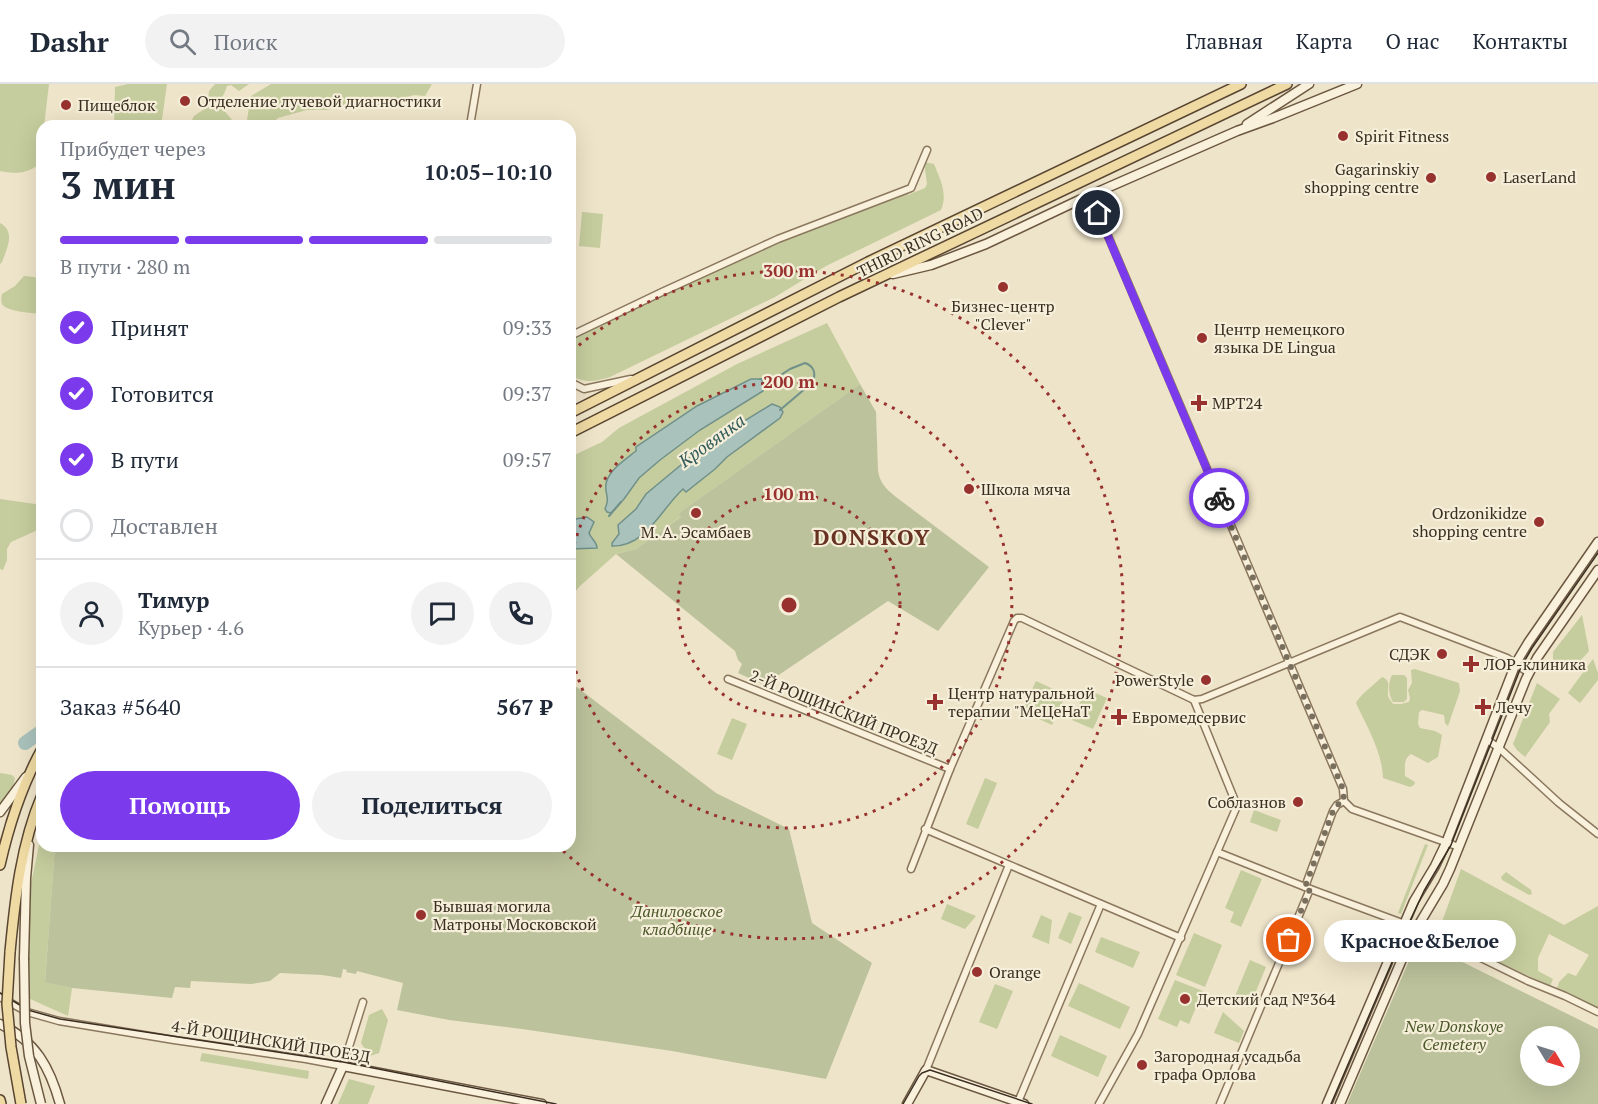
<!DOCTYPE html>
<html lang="ru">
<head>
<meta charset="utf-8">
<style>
	body { margin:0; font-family:"PT Serif",serif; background:#f2f2f3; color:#1f2937; height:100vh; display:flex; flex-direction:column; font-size:22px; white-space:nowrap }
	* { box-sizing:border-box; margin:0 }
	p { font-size:20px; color:#747a83 }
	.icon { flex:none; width:33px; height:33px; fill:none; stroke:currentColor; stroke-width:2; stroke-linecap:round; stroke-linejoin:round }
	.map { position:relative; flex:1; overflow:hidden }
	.side { position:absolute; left:36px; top:36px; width:540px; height:732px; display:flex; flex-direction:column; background:#fff; border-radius:18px; box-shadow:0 6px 24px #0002 }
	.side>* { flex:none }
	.needle { width:39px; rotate:128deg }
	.buttons { position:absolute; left:1520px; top:942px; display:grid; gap:12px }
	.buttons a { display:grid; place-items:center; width:60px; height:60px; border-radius:50%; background:#fff; box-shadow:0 6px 24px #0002; font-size:30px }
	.pin { position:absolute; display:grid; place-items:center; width:51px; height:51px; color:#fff; margin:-26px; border:3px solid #fff; border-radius:50%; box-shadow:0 2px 6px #0007 }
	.courier { position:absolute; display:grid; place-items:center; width:60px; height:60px; margin:-30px; border:4px solid #7c3aed; border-radius:50%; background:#fff; color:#222; box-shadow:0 2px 8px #0007 }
	.bubble { position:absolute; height:42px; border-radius:21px; background:#fff; box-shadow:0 6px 24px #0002; font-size:20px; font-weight:700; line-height:42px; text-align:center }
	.headline em { font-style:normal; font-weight:700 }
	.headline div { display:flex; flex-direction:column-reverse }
	.headline { display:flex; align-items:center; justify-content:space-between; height:102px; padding:0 24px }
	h1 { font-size:39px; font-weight:700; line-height:45px }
	.bar { display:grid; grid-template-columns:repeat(4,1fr); gap:9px 6px; align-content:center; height:72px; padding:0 24px }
	.bar i { height:8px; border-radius:4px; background:#e0e1e3 }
	.bar .active { background:#7c3aed }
	.bar p { grid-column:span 4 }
	.line { display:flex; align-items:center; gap:15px; padding:0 24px; border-top:2px solid #e0e1e3 }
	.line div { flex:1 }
	.round { display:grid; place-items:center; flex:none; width:63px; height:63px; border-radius:32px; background:#f2f2f3 }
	ol { padding:0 24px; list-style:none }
	li { display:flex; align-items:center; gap:18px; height:66px }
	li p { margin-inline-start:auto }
	li .icon { padding:6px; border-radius:50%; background:#7c3aed; color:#fff; stroke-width:4 }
	li:last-child { color:#747a83 }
	li i { width:33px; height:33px; border:3px solid #e0e1e3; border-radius:50% }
	.primary-button { display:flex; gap:12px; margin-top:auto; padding:12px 24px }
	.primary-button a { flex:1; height:69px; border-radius:36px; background:#7c3aed; color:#fff; font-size:24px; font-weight:700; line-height:69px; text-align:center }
	.primary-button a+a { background:#f2f2f3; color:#1f2937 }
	header { display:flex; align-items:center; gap:36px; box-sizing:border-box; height:84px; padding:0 30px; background:#fff; border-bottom:2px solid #e0e1e3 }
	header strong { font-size:28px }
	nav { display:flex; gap:33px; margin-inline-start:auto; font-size:21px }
	.search { width:420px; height:54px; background:#f2f2f3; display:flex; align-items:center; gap:15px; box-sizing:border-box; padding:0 21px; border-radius:33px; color:#747a83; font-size:22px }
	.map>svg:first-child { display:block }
</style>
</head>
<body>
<header>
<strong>Dashr</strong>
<div class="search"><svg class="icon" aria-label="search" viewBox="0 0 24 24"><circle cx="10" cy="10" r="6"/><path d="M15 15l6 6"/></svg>Поиск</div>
<nav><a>Главная</a><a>Карта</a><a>О нас</a><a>Контакты</a></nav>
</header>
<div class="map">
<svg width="1598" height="1020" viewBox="0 0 1598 1020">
	<rect width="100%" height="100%" fill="#eee4c9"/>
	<!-- green -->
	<g fill="#c5cc9d">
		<path d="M0,0h49l-5,42h-2v12l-5,28c-13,8 -22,8 -37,5z"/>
		<path d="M128,0h39l-6,42h-47l1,-39z"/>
		<path d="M215,0h34l-10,7 -8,-6 -4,1 -3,8 -6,8c5,9 13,15 18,24h-47l5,-10 9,-6 5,-9 1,-10z"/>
		<path d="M271,0h161l-7,12 -11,-1 -38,12 -20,-4 -10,1 -19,6h-20l-29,8 -8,8h-24l5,-30z"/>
		<path d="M924,78l10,2c6,15 14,30 7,46l-115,56 -51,31 -165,80c-17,5 -23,6 -40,-1v-45l207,-95 128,-48 3,7 17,-7 2,-4z"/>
		<path d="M582,128l21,2 -3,34 -21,-2z"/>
		<path d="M0,139c16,9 7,25 2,39l-2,2z"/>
		<path d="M24,192l10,1 8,3v34c-9,-1 -35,-2 -40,-10 -1,-3 -1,-7 0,-10l13,-8z"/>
		<path d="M827,239l33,61 -181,129 3,3 -46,33 -20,5 -36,32 -10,12v-141l32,-15 17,-14 118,-64z"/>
		<path d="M0,415l42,6v23l-31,14 -4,7v11l-4,10 -3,-1z"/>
		<path d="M1582,531l7,36c-12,14 -19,19 -36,14v-13z"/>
		<path d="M1593,575l5,14v7l-18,23 -12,-10z"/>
		<path d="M1415,585l44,14 1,8 -12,35 -3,-3 -1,-8 -22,-5 -3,2 -1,12 2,4 15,3 7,4 -4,22 -10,6 -17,-9c-8,5 -6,14 -6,22l10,6 -1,3 -4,2 -27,-9c-1,-27 -16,-51 -27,-75 3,-7 19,-19 26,-26 10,4 5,11 6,19 1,3 4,6 5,8h8l8,-2 1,-4 -2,-8 4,-7 -1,-13z"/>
		<path d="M1392,591h12l3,3v21l-3,3h-11c-5,-7 -5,-20 -1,-27z"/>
		<path d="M1036,597l30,14 -14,30 -30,-14z"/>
		<path d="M1537,599l23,16 -11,15 1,8 -25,35 -8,-7 -4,-6z"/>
		<path d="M1086,605l21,9 -14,31 -21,-9z"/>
		<path d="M732,634l15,6 -15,36 -15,-6z"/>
		<path d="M0,689l12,2 3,3 -2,9 -13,16z"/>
		<path d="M985,694l12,5 -19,46 -12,-5z"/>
		<path d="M1254,726l27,10 -4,12 -27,-10z"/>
		<path d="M42,747v15h13l-10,135 27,7 -4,28 -40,-18 -1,-33 4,-82z"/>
		<path d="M1425,760l3,1 -27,69 -3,-1z"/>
		<path d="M1461,785l103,56 34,-19v102l-41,-20 2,-6 9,-9 8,3 13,-21 -40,-21 -11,24v13l15,8 -3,7 -112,-53z"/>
		<path d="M1241,786l21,9 -21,48 -11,-5 4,-10 -9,-4z"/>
		<path d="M1506,788l25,18 1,4 -3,1 -27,-15 -1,-3z"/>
		<path d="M947,820l29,12 -11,13 -24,-10z"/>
		<path d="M1069,828l13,5 -11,27 -13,-6z"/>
		<path d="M1041,831l11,5 -3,24 -17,-7z"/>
		<path d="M1194,849l28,12 -17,42 -29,-12z"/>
		<path d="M1101,853l39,15 -7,16 -38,-16z"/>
		<path d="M1250,876l16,7 -17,41 -16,-7z"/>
		<path d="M1175,896l28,11 -14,33 -9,-4 -3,7 -19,-8z"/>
		<path d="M1079,899l51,24 -10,22 -52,-23z"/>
		<path d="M995,900l18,7 -16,38 -18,-7z"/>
		<path d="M382,925l6,11 -9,33 -9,3 -9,-13 8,-28z"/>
		<path d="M1223,928l21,19 -5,12 -25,-10z"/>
		<path d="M1060,951l47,21 -9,21 -47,-21z"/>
		<path d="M202,969l107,18 -1,8 -108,-18z"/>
		<path d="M349,995l26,7 -7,18h-30z"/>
	</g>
	<!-- cemetery -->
	<g fill="#bcc29b" fill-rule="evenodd">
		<path d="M860,300l16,28 2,59c2,12 8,18 18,26l93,70 -51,64 -50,-30 -124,84 -26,-12 4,-9 -4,-4 -3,-9 -119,-97 20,-5 45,-32 -2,-4z"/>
		<path d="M570,598l146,111 73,36 23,94 60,40 -46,116 -154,-28 -150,-22 -73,-9 -52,-10 6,-27 -46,-12 -1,3 -10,-2 1,-2 -4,-1 -2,9 -19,-3 -42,-2 -10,8 -19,3 -60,-3 -1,7 -15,-1 -3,11 -100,-10 -27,-6 10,-136h515z"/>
		<path d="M1418,856l180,89v75h-251zM1569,952v40h-39v-40z"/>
	</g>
	<!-- water -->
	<g fill="#aac2bc" stroke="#70918a" stroke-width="1.5">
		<path d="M751,295h10l3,5 -1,7 -63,39 -40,30 -21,18 -15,21 -13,14 -4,-1 -2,-3c4,-10 2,-10 1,-19 -3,-17 19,-30 30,-39v-4l61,-41z"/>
		<path d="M772,320l8,3 3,5 -3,6 -53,39 -12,12 -29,23 -3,-3c-22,20 -37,58 -71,57v-3l7,-9 -1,-9 18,-16 10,-15 59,-49z"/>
		<path d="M587,433l7,5 -5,11c2,6 8,9 8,15l-27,1v-29z"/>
	</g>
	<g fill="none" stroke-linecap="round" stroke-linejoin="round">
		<!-- stream -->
		<g stroke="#70918a" stroke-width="2">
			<path d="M760,295l16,-1 14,-9 15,-6c9,3 11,10 8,19l-33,28"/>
			<path d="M609,432l12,-14"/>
		</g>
		<!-- river -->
		<path stroke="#aac2bc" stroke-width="14" d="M25,659l17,-12"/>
		<!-- street casing -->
		<g stroke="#8a775e" stroke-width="9">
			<g id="street">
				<path d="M470,42l7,-42"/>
				<path d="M1083,115l14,11 246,579 1,12 8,8 107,38"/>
				<path d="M1097,126l4,-18"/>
				<path d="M570,252l92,-44 116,-53 133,-51 16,-38"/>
				<path d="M570,298l14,7 47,-10"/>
				<path d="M728,595l222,90"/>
				<path d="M1486,655l13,9 60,55 39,31"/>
				<path d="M925,745l256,109"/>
				<path d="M1217,768l88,35 127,47 96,47 37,15 33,16"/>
				<path d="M911,785l39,-100 64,-148 3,-3h5l172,82 8,-1 198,-82 107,41 22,15"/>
				<path d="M1305,803l28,-76 4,-6 7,-4"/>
				<path d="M0,913l27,15 32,9 115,19 132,19 37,7 20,-64"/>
				<path d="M926,986l83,-205"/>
				<path d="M1018,1018l83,-198"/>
				<path d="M1099,1020l39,-70 99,-228 -43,-106"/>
				<path d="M1220,1020l90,-215"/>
			</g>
		</g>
		<!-- secondary casing -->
		<g stroke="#6c5841" stroke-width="11">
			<g id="secondary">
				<path d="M1247,40l62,-40"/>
				<path d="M893,190l38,-9 55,-21 91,-43 160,-70 36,-13 84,-34"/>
				<path d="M0,728l26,-35"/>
				<path d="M24,874l2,-80 3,-33"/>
				<path d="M0,940c36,17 50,44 60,80"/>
				<path d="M326,1020l17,-38 199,38"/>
				<path d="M907,1020l19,-34 98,34"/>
				<path d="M1327,1020l87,-203 21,-35 11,-23 70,-180 12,-20 70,-101"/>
				<path d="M1340,1020l72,-168 31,-52 7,-15 76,-190 11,-21 61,-88"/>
			</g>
		</g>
		<!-- primary casing -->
		<g stroke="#584532" stroke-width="12">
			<g id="primary">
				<path d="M570,329l298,-151 373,-178"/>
				<path d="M570,349l269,-136 448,-213"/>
				<path d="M0,781c9,-40 22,-80 42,-116"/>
				<path d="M10,868c5,-53 11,-108 32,-157"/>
				<path d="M0,1016l1,4"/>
			</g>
		</g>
		<!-- street -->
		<use href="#street" stroke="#f9f1dc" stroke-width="6"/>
		<!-- secondary -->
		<use href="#secondary" stroke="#f9f1dc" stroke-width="8"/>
		<!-- primary -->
		<use href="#primary" stroke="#efdaa3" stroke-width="9"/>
		<!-- tram -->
		<g stroke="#3b2e21" stroke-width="1.5">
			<path d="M0,909l28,17 32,9 283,43 213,42"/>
			<path d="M903,1020l16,-28 3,-3 8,-3 102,34"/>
			<path d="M1331,1020l77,-179 16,-34 27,-46 70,-178 11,-19 66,-95"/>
		</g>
		<!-- secondary-bridge casing -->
		<g stroke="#6c5841" stroke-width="11" stroke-linecap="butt">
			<path id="secondary-bridge" d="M24,874l1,65 4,33 12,48"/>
		</g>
		<!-- primary-bridge casing -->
		<g stroke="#584532" stroke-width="12" stroke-linecap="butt">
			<path id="primary-bridge" d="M10,868l-3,52 4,43 10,57"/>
		</g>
		<!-- secondary-bridge -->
		<use href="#secondary-bridge" stroke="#f9f1dc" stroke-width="8"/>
		<!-- primary-bridge -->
		<use href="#primary-bridge" stroke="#efdaa3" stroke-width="9"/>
	</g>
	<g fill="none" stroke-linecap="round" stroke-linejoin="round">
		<!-- done -->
		<path stroke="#7a6e5c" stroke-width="6" stroke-dasharray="0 10.8" d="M1219,414l124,291 1,12 -7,4 -4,6 -28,76 5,2 -21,51"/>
		<!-- route -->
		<path stroke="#7c3aed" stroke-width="8" d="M1098,129l121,285"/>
	</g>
	<!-- distance rings -->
	<g fill="none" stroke="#98322f" stroke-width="3" stroke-dasharray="3 6">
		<circle cx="789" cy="521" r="111"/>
		<path d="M570 478A223 223 0 1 1 570 564"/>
		<path d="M572 267A334 334 0 1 1 559 763"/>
	</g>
	<!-- markers -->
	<g fill="#98322f" stroke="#f5eed9" stroke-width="2">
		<circle cx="185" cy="17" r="6"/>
		<circle cx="66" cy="21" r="6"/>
		<circle cx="1343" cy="52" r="6"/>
		<circle cx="1491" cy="93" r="6"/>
		<circle cx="1431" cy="94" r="6"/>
		<circle cx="1003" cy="203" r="6"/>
		<circle cx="1202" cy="254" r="6"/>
		<path d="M1196 310h6v6h6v6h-6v6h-6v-6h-6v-6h6z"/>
		<circle cx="969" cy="405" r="6"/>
		<circle cx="696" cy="429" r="6"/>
		<circle cx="1539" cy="438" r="6"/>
		<circle cx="1442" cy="570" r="6"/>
		<path d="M1468 571h6v6h6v6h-6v6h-6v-6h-6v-6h6z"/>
		<circle cx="1206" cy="596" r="6"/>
		<path d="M932 609h6v6h6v6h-6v6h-6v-6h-6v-6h6z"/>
		<path d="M1480 614h6v6h6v6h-6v6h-6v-6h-6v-6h6z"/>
		<path d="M1116 624h6v6h6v6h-6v6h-6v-6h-6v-6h6z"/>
		<circle cx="1298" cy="718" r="6"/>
		<circle cx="421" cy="831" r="6"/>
		<circle cx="977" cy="888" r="6"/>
		<circle cx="1185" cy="915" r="6"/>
		<circle cx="1142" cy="981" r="6"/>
	</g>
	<g text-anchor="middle" stroke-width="4.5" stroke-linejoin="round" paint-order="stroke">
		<!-- poi labels -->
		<g font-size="16" fill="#3b2e21" stroke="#f5eed9" text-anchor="start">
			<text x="197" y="23">Отделение лучевой диагностики</text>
			<text x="78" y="27">Пищеблок</text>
			<text x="1355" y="58">Spirit Fitness</text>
			<text x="1419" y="91" text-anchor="end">Gagarinskiy<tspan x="1419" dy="18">shopping centre</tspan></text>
			<text x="1503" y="99">LaserLand</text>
			<text x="1003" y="228" text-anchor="middle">Бизнес-центр<tspan x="1003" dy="18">"Clever"</tspan></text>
			<text x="1214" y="251">Центр немецкого<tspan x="1214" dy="18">языка DE Lingua</tspan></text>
			<text x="1212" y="325">МРТ24</text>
			<text x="981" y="411">Школа мяча</text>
			<text x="1527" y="435" text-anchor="end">Ordzonikidze<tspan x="1527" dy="18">shopping centre</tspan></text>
			<text x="696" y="454" text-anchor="middle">М. А. Эсамбаев</text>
			<text x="1430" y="576" text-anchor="end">СДЭК</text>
			<text x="1484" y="586">ЛОР-клиника</text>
			<text x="1194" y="602" text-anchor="end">PowerStyle</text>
			<text x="948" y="615">Центр натуральной<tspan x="948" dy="18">терапии "МеЦеНаТ</tspan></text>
			<text x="1496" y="629">Лечу</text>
			<text x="1132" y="639">Евромедсервис</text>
			<text x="1286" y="724" text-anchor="end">Соблазнов</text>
			<text x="433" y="828">Бывшая могила<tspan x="433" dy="18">Матроны Московской</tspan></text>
			<text x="989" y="894">Orange</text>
			<text x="1197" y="921">Детский сад №364</text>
			<text x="1154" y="978">Загородная усадьба<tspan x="1154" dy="18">графа Орлова</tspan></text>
		</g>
		<!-- street labels -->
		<g font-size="16" fill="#3b2e21" stroke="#f5eed9">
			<text transform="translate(920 158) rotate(-26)" y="6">THIRD RING ROAD</text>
			<text transform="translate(844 628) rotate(22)" y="6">2-Й РОЩИНСКИЙ ПРОЕЗД</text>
			<text transform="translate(271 957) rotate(9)" y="6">4-Й РОЩИНСКИЙ ПРОЕЗД</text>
		</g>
		<!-- park labels -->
		<g font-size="16" font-style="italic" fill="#4a5728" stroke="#f5eed9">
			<text x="677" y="833">Даниловское<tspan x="677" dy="18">кладбище</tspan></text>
			<text x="1454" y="948">New Donskoye<tspan x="1454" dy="18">Cemetery</tspan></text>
		</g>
		<!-- water labels -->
		<g font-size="18" font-style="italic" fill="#315a59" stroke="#f5eed9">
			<text transform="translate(712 357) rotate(-36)" y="6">Кровянка</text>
		</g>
		<!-- district labels -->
		<g font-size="22" font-weight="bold" letter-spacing="1.5" fill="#673221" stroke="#f5eed9">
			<text x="872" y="461">DONSKOY</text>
		</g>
	</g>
	<circle cx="789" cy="521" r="9" fill="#98322f" stroke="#f5eed9" stroke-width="3"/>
	<g font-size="18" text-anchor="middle" font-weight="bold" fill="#98322f" stroke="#f5eed9" stroke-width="4.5" stroke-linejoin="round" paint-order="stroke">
		<text x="789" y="193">300 m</text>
		<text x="789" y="304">200 m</text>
		<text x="789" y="416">100 m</text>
	</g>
</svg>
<div class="buttons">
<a><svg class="needle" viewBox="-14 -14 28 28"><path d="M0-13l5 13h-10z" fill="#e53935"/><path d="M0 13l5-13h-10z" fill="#747a83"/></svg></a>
</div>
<div class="pin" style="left:1289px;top:856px;background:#ea580c"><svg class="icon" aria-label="bag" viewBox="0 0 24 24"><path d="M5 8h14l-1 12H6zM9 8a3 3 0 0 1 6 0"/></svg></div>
<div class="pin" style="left:1098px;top:129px;background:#1f2937"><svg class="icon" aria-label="home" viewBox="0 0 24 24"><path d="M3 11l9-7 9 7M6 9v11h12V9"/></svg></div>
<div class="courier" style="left:1219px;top:414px"><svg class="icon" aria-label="bike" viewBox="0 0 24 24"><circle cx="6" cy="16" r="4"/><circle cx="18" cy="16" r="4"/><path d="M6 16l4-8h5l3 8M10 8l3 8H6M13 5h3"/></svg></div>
<div class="bubble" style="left:1324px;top:836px;width:192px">Красное&amp;Белое</div>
<section class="side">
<div class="headline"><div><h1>3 мин</h1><p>Прибудет через</p></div><em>10:05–10:10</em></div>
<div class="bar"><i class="active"></i><i class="active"></i><i class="active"></i><i></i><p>В пути · 280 m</p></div>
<ol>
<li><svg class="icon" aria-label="check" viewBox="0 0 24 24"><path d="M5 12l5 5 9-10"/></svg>Принят<p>09:33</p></li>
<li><svg class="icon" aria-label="check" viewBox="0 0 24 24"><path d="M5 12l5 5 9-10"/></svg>Готовится<p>09:37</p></li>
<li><svg class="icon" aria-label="check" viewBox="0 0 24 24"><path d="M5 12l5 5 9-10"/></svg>В пути<p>09:57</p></li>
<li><i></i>Доставлен</li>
</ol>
<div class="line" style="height:108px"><a class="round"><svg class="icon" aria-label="person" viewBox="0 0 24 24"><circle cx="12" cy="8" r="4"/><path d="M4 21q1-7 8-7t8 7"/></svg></a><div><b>Тимур</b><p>Курьер · 4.6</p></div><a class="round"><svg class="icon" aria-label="chat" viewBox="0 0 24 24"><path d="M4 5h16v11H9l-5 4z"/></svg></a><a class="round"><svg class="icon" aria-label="phone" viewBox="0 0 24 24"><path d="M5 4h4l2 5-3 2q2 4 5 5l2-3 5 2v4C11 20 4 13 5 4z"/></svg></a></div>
<div class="line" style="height:78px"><div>Заказ #5640</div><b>567 ₽</b></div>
<div class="primary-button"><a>Помощь</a><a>Поделиться</a></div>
</section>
</div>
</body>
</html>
